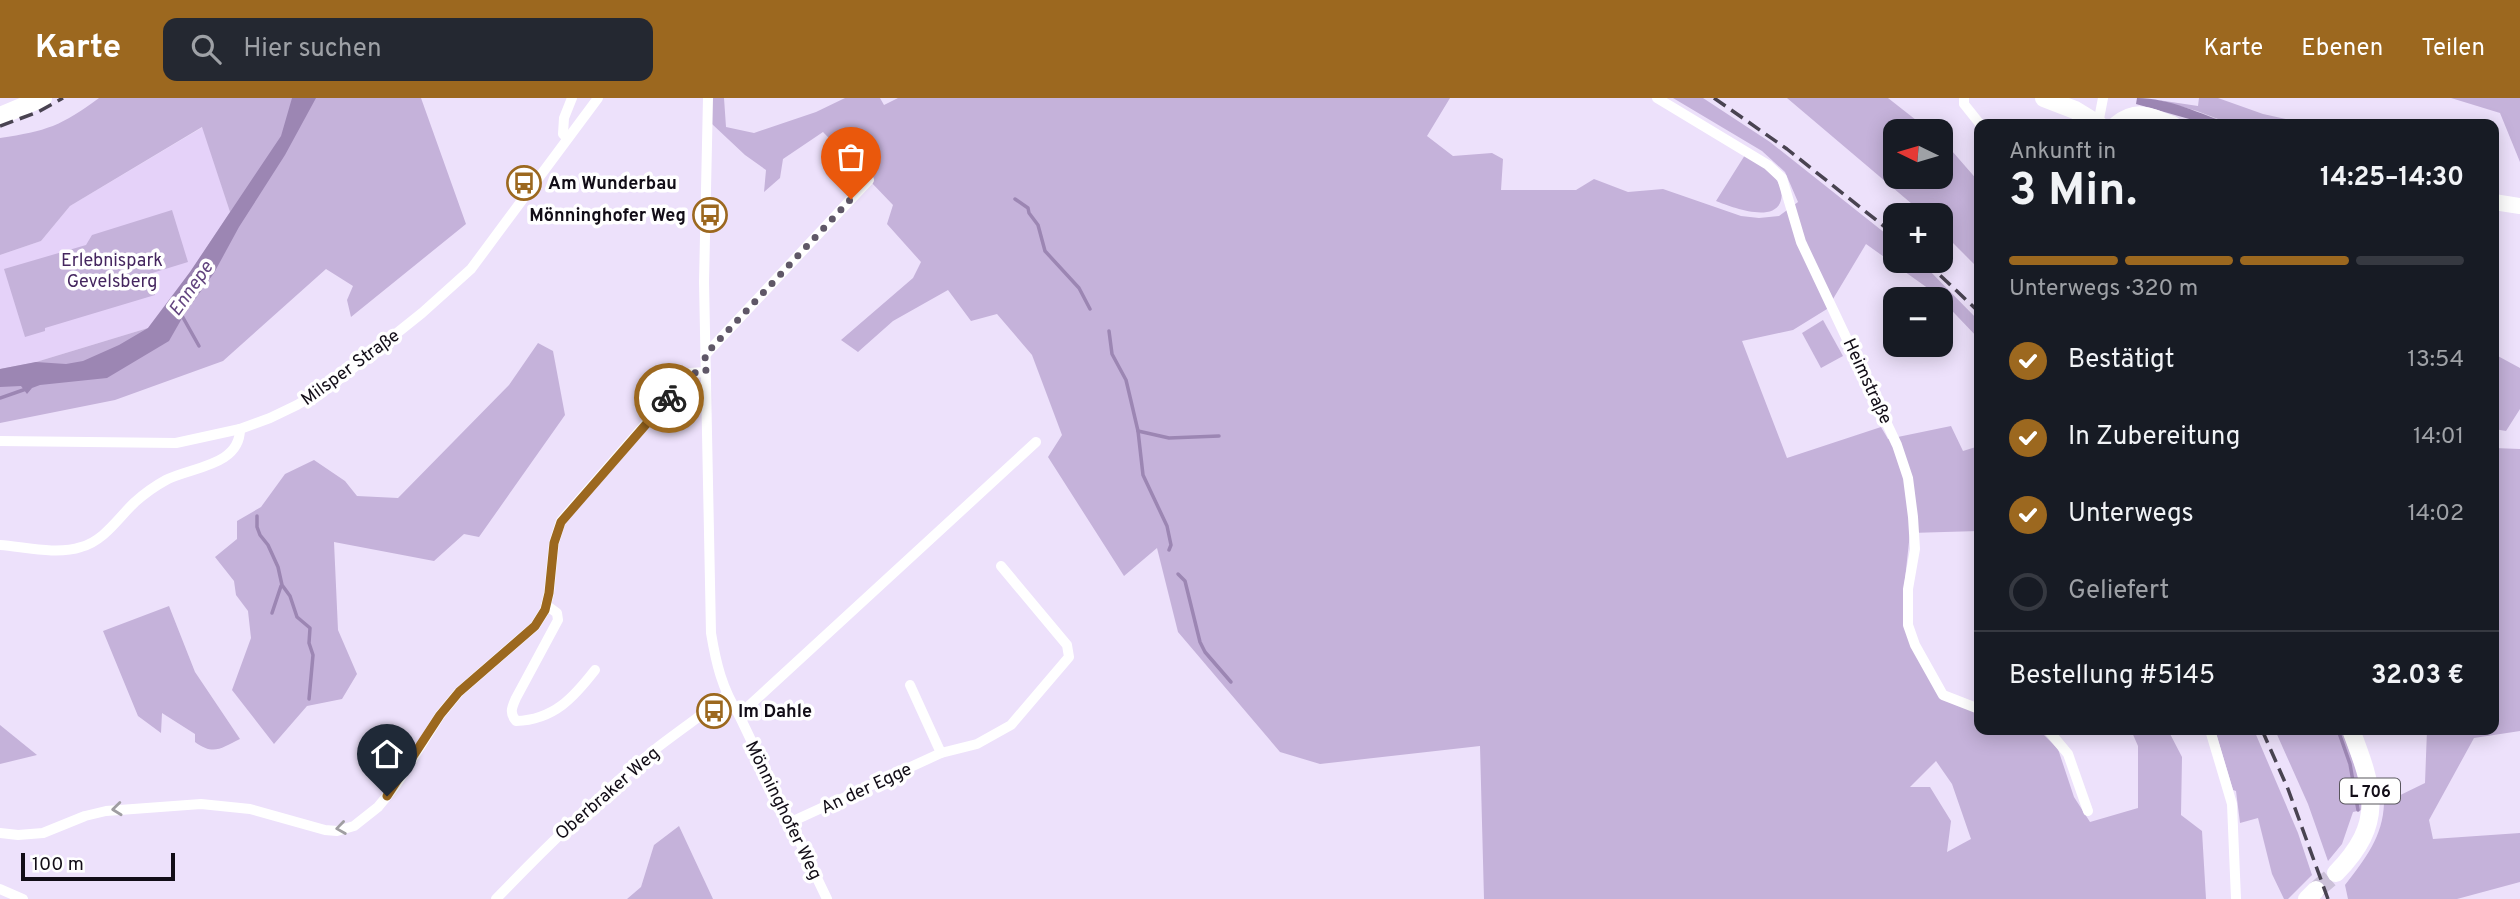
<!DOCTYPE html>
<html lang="de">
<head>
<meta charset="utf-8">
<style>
	body { margin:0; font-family:Overpass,sans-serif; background:#242831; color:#f1f3f6; height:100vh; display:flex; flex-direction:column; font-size:26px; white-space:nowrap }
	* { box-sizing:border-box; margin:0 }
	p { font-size:23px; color:#9ea1a6 }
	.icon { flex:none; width:38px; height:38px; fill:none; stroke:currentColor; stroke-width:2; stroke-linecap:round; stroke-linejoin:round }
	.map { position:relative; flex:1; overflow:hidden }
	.drawer { position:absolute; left:1974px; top:21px; width:525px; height:616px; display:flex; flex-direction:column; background:#171b24; border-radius:14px; box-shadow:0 4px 18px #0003 }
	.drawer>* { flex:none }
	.needle { width:46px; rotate:275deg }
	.fabs { position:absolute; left:1883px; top:21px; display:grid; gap:14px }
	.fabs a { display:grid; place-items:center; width:70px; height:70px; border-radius:14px; background:#171b24; box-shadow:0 4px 18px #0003; font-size:35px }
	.scale { position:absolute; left:21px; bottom:18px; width:154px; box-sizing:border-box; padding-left:7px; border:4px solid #120d17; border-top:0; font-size:19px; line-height:24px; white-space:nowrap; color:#120d17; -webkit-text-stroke:5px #fff; paint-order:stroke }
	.pin { position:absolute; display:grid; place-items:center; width:60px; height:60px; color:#fff; margin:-72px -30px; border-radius:50% 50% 50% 0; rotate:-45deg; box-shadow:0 0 7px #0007 }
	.pin .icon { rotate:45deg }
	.courier { position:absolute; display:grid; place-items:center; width:70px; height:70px; margin:-35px; border:5px solid #9c681f; border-radius:50%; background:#fff; color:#222; box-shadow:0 2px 9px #0007 }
	.headline em { font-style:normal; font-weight:700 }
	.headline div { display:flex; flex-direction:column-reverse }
	.headline { display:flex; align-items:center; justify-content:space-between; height:119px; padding:0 35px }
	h1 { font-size:46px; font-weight:700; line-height:52px }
	.bar { display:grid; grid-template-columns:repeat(4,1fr); gap:10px 7px; align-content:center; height:84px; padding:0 35px }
	.bar i { height:9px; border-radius:5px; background:#363941 }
	.bar .current { background:#9c681f }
	.bar p { grid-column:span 4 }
	.line { display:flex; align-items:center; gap:18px; padding:0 35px; border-top:2px solid #363941 }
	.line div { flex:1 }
	ol { padding:0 35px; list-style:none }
	li { display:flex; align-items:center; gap:21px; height:77px }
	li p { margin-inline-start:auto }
	li .icon { padding:7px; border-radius:50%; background:#9c681f; color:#fff; stroke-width:4 }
	li:last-child { color:#9ea1a6 }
	li i { width:38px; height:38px; border:4px solid #363941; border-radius:50% }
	header { display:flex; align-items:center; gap:42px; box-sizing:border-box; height:98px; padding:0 35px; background:#9c681f; color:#fff }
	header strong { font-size:33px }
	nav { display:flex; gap:38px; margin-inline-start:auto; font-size:24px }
	.search { width:490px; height:63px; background:#242831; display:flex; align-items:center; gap:18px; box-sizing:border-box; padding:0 24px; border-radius:14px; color:#9ea1a6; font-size:26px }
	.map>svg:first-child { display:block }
</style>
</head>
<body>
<header>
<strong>Karte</strong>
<div class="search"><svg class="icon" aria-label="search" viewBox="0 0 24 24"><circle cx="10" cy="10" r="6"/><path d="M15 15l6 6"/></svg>Hier suchen</div>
<nav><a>Karte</a><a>Ebenen</a><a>Teilen</a></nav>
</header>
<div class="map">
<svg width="2520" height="801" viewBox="0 0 2520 801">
	<rect width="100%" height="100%" fill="#ede1fb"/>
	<!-- built -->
	<path fill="#e5d2f9" d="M203,29l27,85 -40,60 -42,56 -112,34 -36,7v-114l41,-14 29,-35z"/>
	<!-- green -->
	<g fill="#c5b2da" fill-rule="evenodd">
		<path d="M99,0h322l45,126 -115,93 -4,-17 6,-14 -27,-17 -103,92 -108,39 -115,23v-54l36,-7 112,-34 42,-56 40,-60 -28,-85 -132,79 -29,35 -41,14v-117c47,-7 61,-12 99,-40z"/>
		<path d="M710,0h14l2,29 28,6 62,-21 29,-14h35l4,7 14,-7h552l-23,38 26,20 39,-3 11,6 -2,31h75l18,-11 34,13 35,-3 78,27 18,2 20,-2 19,-14 -13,-30 -23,-21 -89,-53h30l67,44 125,99v20h25l59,60v18l-43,-45 -70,-50 -39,65 -34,21 -51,11 45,117 94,-31 7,12 63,-13 12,25 16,-5v85l-69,2 -6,55 1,38 37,72 37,15v17h60l19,19 16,48 16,25 48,-14v-62l-7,-16h37l14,27 -1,58 21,16 4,68h-722l-4,-153 -160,18 -40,-12 -102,-120 -21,-84 -33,28 -76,-119 14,-22 -30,-80 -35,-41 -26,7 -23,-31 -55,31 -35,31 -17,-12 72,-62 8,-16 -34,-38 6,-19 -70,-73 -40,27 -3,19 -16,14 2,-22 -21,-15 -33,-31zM1936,663l16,23 19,55 -24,13 4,-31 -21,-34h-20z"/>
		<path d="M1787,0h101l42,33h-35v46h46v-37l4,3 34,39v87l-38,-38v-16h-16z"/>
		<path d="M2199,0h19l45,16 45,10h-77l-34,-13 -39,-11 40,6z"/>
		<path d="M2451,0h69v64l-20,-49z"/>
		<path d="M1745,57c10,7 24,13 31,24 4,6 7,14 5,21 -6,24 -50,7 -65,1z"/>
		<path d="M172,112l16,52 -39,12 6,21 -110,33v3l-20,6 -21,-68 82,-24 6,-10z"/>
		<path d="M1823,222l20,36 -22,12 -19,-35z"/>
		<path d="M538,245l15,8 12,64 -86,122 -15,-3 -30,27 -100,-19 4,88 19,44 -15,25 -35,7 -33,38 -42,-54 19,-52 -3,-27 -12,-16 -2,-14 -19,-24 22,-18v-18l24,-14 24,-33 29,-14 31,21 12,15 41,2 111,-113z"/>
		<path d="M2494,253l2,4 24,13v41l-14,22 -12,-2z"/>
		<path d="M2494,350l26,1v282l-46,7 -45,82 4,19 87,-6v49l-63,17h-109l-3,-14c20,-26 38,-48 39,-82l41,-20 2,-53h67z"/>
		<path d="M169,508l26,66 45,67c-19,9 -26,17 -45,3v-8l-33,-21 -1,20 -23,-17 -35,-85z"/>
		<path d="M0,627l37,30 -37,9z"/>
		<path d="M2215,632h39l44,103 14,42 -24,24h-4l-12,-25 -14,-56 -18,5 -4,-32 -3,-1z"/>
		<path d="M2275,632h67l17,47 3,33 -9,2 -11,32 -14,17 -20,-57z"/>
		<path d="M679,728l34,73h-86l14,-12 13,-42z"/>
	</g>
	<!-- water -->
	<g fill="#9c86b3">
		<path d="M292,0h24l-31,57 -46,72 -25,46 -29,40 -16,28 -62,37 -67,7 -8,3 -5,6 -6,-8 -21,1v-18l36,-7 30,2 17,-3 36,-16 29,-17 42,-56 91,-136z"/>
		<path d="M2137,0c33,0 63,16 94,26h-24l-71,-20z"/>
	</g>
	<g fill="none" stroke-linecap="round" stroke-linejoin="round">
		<!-- stream -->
		<g stroke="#9c86b3" stroke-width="3.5">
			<path d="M1015,101l13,9 1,5 9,12 7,26 34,37 11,21"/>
			<path d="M181,216l18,32"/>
			<path d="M1109,233l3,23 14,26 5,21 7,30 5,44 24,51 4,19 -2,5"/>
			<path d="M0,300l26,-9"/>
			<path d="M1138,333l31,7 50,-2"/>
			<path d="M257,418v11l3,8 8,10 10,22 4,18 8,11 7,21 13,11 -1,15 4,12 -4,44"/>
			<path d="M1178,476l7,7 15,61 5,10 26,30"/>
			<path d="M272,515l9,-27"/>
			<path d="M2338,632l12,34 8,46"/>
		</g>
		<!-- primary-tunnel -->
		<path stroke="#ccc1d9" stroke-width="18" stroke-dasharray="18 9" stroke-linecap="butt" d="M2316,792l20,-17"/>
		<!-- minor -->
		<g stroke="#fff" stroke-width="10">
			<path d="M708,0l-4,184 7,351c5,30 11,56 28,82l88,184"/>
			<path d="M1657,0l111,67 14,13 19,64 96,203 11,33 5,39 2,32 -7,40v36l7,20 28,50 36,14"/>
			<path d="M1964,0v6l16,20"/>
			<path d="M2098,26l5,-26"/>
			<path d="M567,40l-4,-4 1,-16 8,-20"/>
			<path d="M705,257l164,-175"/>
			<path d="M0,343l176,2 64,-14 30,-11 27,-13 40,-24 85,-68 49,-44 127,-171"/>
			<path d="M0,447c25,2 57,10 81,2 23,-6 37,-29 54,-45 9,-8 20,-16 31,-22 25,-13 74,-14 74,-51"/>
			<path d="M546,507l11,8 1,7 -42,78c-4,9 -7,15 0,23 38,-1 58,-24 79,-51"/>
			<path d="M910,587l31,68"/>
			<path d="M739,617l297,-273"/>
			<path d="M2048,632l20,24 20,57"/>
			<path d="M2210,632l22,74 4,95"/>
			<path d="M791,724l150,-69 36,-9 34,-19 58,-68 -2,-12 -66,-79"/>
			<path d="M0,735l18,2 25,-2 42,-17 21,-5 95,-7 49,5 75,21 12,1 17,-5 24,-19 18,-22 44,-70 19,-23 76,-66 10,-16 4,-17 5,-50 7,-22 129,-148 16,-1"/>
			<path d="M0,791l23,10"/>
			<path d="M496,801c50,-52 101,-102 157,-148 24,-19 50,-36 73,-56"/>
		</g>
		<!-- secondary -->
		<g stroke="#fff" stroke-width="16">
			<path d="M2116,26c22,-17 33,-8 57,0"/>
			<path d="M2494,104l26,4"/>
		</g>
		<!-- primary -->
		<g stroke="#fff" stroke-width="18">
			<path d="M2044,0l31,12 23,14"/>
			<path d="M0,18l43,-18"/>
			<path d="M2336,775c49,-50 38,-83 15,-143"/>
			<path d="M2307,801l9,-9"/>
		</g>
		<!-- rail -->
		<g stroke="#494351" stroke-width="3.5" stroke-dasharray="14 7" stroke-linecap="butt">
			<path d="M1714,0l73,51 108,86"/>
			<path d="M0,28l38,-14 25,-14"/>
			<path d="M1925,163l54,51"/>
			<path d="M2262,632l26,59 40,110"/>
		</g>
	</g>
	<!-- one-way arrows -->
	<defs><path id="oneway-chevron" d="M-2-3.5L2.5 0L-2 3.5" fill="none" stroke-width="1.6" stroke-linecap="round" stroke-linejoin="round" transform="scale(1.75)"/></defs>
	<g stroke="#a09ea2">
		<use href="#oneway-chevron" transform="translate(117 711) rotate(174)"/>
		<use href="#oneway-chevron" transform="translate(341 730) rotate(172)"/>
	</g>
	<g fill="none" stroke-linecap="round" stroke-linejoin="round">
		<!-- done -->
		<path stroke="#5f5767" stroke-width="7" stroke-dasharray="0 12.6" d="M669,300l21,-25 16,-1 -1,-17 146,-156"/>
		<!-- route -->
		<path stroke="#9c681f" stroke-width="9" d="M387,698l53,-81 19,-23 76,-66 10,-16 4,-17 5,-50 7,-21 108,-124"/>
	</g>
	<!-- icons -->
	<defs>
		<g id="bus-ring" transform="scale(1.75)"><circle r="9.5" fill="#fff" stroke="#9c681f" stroke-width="1.5"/><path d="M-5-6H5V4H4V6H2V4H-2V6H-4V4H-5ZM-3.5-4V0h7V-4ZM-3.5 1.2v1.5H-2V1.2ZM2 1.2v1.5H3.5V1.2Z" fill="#9c681f"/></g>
	</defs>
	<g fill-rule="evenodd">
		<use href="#bus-ring" x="524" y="85"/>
		<use href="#bus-ring" x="710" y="117"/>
		<use href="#bus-ring" x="714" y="613"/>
	</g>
	<g text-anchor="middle" stroke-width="7" stroke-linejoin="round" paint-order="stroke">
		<!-- shield labels -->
		<rect fill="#fff" stroke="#59565d" stroke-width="2" x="2340" y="680.5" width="60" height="25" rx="5"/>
		<g font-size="16" font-weight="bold" fill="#120d17">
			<text x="2370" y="699">L 706</text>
		</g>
		<!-- poi labels -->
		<g font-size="18" font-weight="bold" fill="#120d17" stroke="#fff" text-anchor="start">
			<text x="548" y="91">Am Wunderbau</text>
			<text x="686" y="123" text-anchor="end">Mönninghofer Weg</text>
			<text x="738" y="619">Im Dahle</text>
		</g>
		<!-- park labels -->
		<g font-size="18" fill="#45265f" stroke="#fff">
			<text x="112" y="168">Erlebnispark<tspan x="112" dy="21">Gevelsberg</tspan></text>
		</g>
		<!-- street labels -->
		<g font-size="18" fill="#120d17" stroke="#fff">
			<text transform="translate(350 269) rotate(-36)" y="6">Milsper Straße</text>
			<text transform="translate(1868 283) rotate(65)" y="6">Heimstraße</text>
			<text transform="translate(866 690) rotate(-25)" y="6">An der Egge</text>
			<text transform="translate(607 695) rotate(-41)" y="6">Oberbraker Weg</text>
			<text transform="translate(784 712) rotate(64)" y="6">Mönninghofer Weg</text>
		</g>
		<!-- water labels -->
		<g font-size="19" font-style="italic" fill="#62447f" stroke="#fff">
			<text transform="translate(190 190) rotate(-55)" y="7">Ennepe</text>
		</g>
	</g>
</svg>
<div class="fabs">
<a><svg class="needle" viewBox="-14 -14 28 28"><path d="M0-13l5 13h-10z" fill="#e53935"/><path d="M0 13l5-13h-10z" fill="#9ea1a6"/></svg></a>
<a>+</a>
<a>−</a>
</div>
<div class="scale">100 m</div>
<div class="pin" style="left:851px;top:101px;background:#ea580c"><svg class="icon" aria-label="bag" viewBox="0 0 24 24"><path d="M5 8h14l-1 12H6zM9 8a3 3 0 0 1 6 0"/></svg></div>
<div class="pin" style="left:387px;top:698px;background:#1f2937"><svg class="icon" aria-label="home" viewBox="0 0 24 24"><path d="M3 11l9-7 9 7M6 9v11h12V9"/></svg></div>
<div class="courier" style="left:669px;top:300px"><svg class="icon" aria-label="bike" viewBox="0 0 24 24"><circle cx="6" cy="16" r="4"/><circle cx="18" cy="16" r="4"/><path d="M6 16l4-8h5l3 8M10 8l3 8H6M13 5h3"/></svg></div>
<section class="drawer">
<div class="headline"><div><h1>3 Min.</h1><p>Ankunft in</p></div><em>14:25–14:30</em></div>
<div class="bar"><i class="current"></i><i class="current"></i><i class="current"></i><i></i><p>Unterwegs · 320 m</p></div>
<ol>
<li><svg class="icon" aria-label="check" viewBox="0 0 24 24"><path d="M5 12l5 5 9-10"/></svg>Bestätigt<p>13:54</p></li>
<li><svg class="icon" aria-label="check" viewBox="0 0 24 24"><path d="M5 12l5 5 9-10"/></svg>In Zubereitung<p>14:01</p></li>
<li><svg class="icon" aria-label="check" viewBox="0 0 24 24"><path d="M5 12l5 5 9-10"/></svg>Unterwegs<p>14:02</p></li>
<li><i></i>Geliefert</li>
</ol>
<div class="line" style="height:91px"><div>Bestellung #5145</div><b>32.03 €</b></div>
</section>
</div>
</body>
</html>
